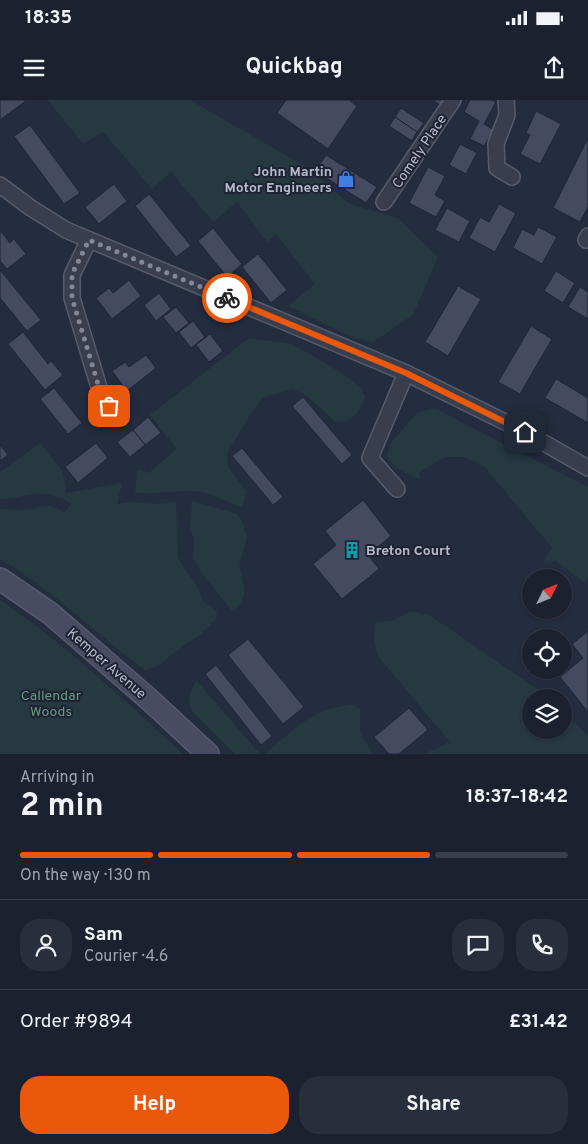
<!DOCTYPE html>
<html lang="en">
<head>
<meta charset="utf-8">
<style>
	body { margin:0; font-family:Overpass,sans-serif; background:#282e3b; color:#f1f3f6; height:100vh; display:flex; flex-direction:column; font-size:19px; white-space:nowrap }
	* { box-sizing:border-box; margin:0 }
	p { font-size:16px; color:#a0a3aa }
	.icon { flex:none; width:28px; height:28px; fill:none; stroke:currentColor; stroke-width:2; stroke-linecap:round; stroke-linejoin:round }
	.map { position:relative; height:654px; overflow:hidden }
	.side { display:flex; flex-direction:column; background:#1b212f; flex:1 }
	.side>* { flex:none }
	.needle { width:32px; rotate:47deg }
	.fabs { position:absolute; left:522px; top:469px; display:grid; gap:10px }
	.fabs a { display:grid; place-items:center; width:50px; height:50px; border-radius:50%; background:#1b212f; box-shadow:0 1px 4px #0004,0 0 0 1px #393e4b; font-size:25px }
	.pin { position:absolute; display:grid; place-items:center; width:42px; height:42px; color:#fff; margin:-21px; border-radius:10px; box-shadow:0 2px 8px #0006 }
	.courier { position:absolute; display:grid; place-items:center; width:50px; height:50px; margin:-25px; border:4px solid #ea580c; border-radius:50%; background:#fff; color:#222; box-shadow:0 1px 6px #0007 }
	.overview em { font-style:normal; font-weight:700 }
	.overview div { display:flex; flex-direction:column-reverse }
	.overview { display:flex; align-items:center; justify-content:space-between; height:85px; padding:0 20px }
	h1 { font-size:32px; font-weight:700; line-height:38px }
	.bar { display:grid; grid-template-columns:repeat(4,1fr); gap:8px 5px; align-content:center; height:60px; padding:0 20px }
	.bar i { height:6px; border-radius:4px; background:#393e4b }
	.bar .active { background:#ea580c }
	.bar p { grid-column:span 4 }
	.line { display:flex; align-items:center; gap:12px; padding:0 20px; border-top:1px solid #393e4b }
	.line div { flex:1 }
	.round { display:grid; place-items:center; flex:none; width:52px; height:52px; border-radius:20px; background:#282e3b }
	.cta { display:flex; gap:10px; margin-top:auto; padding:10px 20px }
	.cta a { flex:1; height:58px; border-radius:20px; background:#ea580c; color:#fff; font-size:20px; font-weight:700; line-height:58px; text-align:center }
	.cta a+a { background:#282e3b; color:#f1f3f6 }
	.status { display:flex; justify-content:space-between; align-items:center; height:35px; padding:0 25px; background:#1b212f; direction:ltr }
	.status svg { height:14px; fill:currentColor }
	header { display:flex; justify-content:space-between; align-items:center; height:65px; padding:0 20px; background:#1b212f; font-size:22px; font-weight:700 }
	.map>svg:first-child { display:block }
</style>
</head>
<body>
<div class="status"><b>18:35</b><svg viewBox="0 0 49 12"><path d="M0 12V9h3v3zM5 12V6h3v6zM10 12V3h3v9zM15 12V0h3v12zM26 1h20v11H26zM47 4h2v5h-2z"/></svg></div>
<header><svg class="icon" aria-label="menu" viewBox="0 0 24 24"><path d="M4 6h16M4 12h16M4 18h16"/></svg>Quickbag<svg class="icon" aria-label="share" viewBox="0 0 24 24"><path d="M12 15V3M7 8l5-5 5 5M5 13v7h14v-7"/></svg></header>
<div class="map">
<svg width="588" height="654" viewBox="0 0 588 654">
	<rect width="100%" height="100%" fill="#242c3f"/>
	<!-- green -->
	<g fill="#263940">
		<path d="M48,0h142l113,65 47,39 48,14 40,39 -25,58 -40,27 -19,-4 -66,-32 27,-22 -39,-50 -9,8 -30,-40 -24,20 -42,-50 -19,17 -49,-57 -20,12z"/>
		<path d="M249,238l43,6 38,22 19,12 11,10 5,8c-4,13 -12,28 -29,26l-30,-27 -14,-6 -29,9 -10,12 -26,43 1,14 18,24 -2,13 -4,3c-12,-5 -32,-15 -45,-16 -20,-2 -40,5 -60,1l3,-23 11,4 28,-24 -27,-34z"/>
		<path d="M434,308l154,79v91l-3,5 -29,-22 -13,2 9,-15 -68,-82 -20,-9h-19l-26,16 1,7 -22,-11 -12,-12 7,-17 25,-28z"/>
		<path d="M40,343l23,29 3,21 56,-10 -5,21 13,-2 25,2 21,-2 2,55 7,13 11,14 8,18 13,9 -1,8 -14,14 -19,13 -25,20 -13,4c-49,-36 -92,-80 -145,-111v-50c7,0 14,1 21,1 17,0 26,-11 43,3l7,-9c-27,-19 -42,-6 -71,-5v-27z"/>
		<path d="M192,401l45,13 5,6 5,18 -8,27 5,22v9l-6,11 -7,3 -30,-38 -8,-14 1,-18 -4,-14z"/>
		<path d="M0,500c66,45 125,100 183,154h-183z"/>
		<path d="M414,512l17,4 106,73 10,8 -16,1v32h33v-18l24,24v18h-164l26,-12 -73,-87 -3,-19 1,-14 18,-1 14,-8z"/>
		<path d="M196,580l64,74h-25l-44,-44 -2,-13z"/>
		<path d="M350,604l10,5v24l13,21h-108c19,-16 38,-36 62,-44 7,-3 15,-3 23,-6z"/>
	</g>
	<!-- building -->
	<g fill="#444b61" stroke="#1f2536">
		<path d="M0,0h27l-27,20z"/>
		<path d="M286,0h63l8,6 -29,43 -51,-36z"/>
		<path d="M433,0h10l-3,5z"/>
		<path d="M470,0h22l4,2 -12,22 10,6 -10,16 -14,-7 9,-18 -15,-9z"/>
		<path d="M401,8l23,15 -7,9 -22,-15z"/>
		<path d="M536,11l25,13 -21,40 -20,-10 10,-19 -4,-2z"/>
		<path d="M395,17l22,15 -5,9 -23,-15z"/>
		<path d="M30,25l50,68 -16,11 -50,-68z"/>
		<path d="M588,38v69l-8,15 -27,-14z"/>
		<path d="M460,44l17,9 -11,21 -17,-9z"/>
		<path d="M326,55l51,32 -11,16 -51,-32z"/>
		<path d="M428,67l17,9 -10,19 10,6 -9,16 -27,-14z"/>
		<path d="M114,84l13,17 -28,23 -14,-17z"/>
		<path d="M149,94l42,52 -15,11 -41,-51z"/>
		<path d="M499,104l17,9 -21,39 -26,-14 11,-21 9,5z"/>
		<path d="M447,108l23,13 -11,21 -24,-12z"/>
		<path d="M538,127l19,10 -15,27 -29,-16 9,-19 12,6z"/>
		<path d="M213,128l29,36 -15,13 -29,-36z"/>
		<path d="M0,130l10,13 4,-4 12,15 -19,15 -7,-8z"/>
		<path d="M258,154l29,36 -16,13 -29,-36z"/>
		<path d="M0,170l41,50 -14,11 -27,-33z"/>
		<path d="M556,171l19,12 -12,20 -19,-12z"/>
		<path d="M129,180l12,16 -29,23 -16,-21 13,-10 4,5z"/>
		<path d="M458,186l23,13 -33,57 -23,-14z"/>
		<path d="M580,187l8,5v27l-20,-12z"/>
		<path d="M159,193l12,16 -15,12 -12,-16z"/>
		<path d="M176,207l13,16 -13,10 -13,-16z"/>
		<path d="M193,221l12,16 -14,11 -12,-16z"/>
		<path d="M531,226l21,13 -32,55 -22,-12z"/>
		<path d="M23,232l25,32 3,-3 12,14 -18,15 -37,-46z"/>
		<path d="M210,234l13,17 -14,11 -13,-17z"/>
		<path d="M146,255l10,13 -29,23 -15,-20 13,-9 4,5z"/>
		<path d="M556,279l32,19v25l-43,-25z"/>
		<path d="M54,288l28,35 -14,11 -28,-35z"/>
		<path d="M303,297l49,58 -10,9 -50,-58z"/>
		<path d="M148,317l13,16 -16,12 -12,-15z"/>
		<path d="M133,330l12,15 -15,12 -13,-15z"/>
		<path d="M96,343l12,15 -30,25 -13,-16z"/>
		<path d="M0,345l8,10 -8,6z"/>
		<path d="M242,348l41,49 -10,8 -41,-49z"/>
		<path d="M363,400l28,36 -23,19 11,14 -37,30 -29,-35 23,-19 -11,-14z"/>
		<path d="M588,531v81l-28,-35 23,-19 -11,-14z"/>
		<path d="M248,539l56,68 -21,17 -55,-69z"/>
		<path d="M216,565l56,71 -11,9 -56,-71z"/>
		<path d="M409,608l19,22 -29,24h-10l-15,-17z"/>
	</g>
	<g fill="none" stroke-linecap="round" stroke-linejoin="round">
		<!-- street casing -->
		<g stroke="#565c6c" stroke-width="18">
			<g id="street">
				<path d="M506,0l1,15 -11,29 1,24 15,9"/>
				<path d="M0,85l31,23 35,22 340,143 119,59 63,36"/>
				<path d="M384,102l69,-102"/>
				<path d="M89,140l-17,35v23l29,96 16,23"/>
				<path d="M586,140l2,-4"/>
				<path d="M397,389l-27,-31 36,-85"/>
			</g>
		</g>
		<!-- secondary casing -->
		<g stroke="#565c6c" stroke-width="24">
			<path id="secondary" d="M0,479l51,35 101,88 56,52"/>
		</g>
		<!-- street -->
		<use href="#street" stroke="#393e4f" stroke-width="15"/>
		<!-- secondary -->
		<use href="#secondary" stroke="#474c62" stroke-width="21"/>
	</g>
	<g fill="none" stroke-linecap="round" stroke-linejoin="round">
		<!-- done -->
		<path stroke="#828899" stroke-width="5" stroke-dasharray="0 9" d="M109,306l-8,-12 -29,-96v-24l17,-34 138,58"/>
		<!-- route -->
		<path stroke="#ea580c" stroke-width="6" d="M227,198l179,75 119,59"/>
	</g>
	<!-- icons -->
	<defs>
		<g id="shop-bare" transform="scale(1.35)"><path d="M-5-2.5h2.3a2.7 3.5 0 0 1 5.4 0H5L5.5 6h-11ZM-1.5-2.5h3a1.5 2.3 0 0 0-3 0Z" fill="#3f7fe0" stroke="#1d2334" stroke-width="2.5" paint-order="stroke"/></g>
		<g id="building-bare" transform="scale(1.35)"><path d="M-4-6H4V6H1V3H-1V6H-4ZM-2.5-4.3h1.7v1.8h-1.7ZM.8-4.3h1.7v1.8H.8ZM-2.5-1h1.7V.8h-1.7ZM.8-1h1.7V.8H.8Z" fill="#0f9aa8" stroke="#1d2334" stroke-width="2.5" paint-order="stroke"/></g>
	</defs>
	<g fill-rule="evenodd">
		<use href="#shop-bare" x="346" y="79"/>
		<use href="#building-bare" x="352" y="450"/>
	</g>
	<g text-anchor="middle" stroke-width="4" stroke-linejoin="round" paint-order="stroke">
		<!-- street labels -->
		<g font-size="14" fill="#b5b9c9" stroke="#1d2334">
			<text transform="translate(419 51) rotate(-56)" y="5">Comely Place</text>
			<text transform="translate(107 563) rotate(41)" y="5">Kemper Avenue</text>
		</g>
		<!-- poi labels -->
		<g font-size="14" font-weight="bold" fill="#b5b9c9" stroke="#1d2334" text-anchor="end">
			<text x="332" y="76">John Martin<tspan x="332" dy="16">Motor Engineers</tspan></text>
			<text x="366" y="455" text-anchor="start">Breton Court</text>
		</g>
		<!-- park labels -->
		<g font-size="14" fill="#6c9a7e" stroke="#1d2334">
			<text x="51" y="600">Callendar<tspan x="51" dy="16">Woods</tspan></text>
		</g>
	</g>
</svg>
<div class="fabs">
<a><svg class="needle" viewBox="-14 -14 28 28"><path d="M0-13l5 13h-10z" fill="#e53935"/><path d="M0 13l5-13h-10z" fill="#a0a3aa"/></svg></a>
<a><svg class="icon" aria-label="locate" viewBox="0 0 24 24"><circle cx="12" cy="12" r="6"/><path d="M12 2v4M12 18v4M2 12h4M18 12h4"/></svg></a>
<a><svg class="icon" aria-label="layers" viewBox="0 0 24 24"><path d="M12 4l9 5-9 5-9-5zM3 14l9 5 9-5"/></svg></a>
</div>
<div class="pin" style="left:109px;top:306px;background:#ea580c"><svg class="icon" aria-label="bag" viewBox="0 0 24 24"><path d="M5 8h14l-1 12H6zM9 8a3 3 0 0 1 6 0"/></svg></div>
<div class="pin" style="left:525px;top:332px;background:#1f2937"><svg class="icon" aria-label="home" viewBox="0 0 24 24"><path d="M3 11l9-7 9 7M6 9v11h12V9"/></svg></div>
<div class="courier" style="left:227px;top:198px"><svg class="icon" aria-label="bike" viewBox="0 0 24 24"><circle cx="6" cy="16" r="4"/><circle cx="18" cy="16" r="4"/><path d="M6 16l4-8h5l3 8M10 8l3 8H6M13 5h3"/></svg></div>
</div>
<section class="side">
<div class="overview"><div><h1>2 min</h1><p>Arriving in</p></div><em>18:37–18:42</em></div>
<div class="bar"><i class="active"></i><i class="active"></i><i class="active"></i><i></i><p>On the way · 130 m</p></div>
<div class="line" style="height:90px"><a class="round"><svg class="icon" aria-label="person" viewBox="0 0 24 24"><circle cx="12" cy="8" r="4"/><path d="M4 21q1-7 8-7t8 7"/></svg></a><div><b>Sam</b><p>Courier · 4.6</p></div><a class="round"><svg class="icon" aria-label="chat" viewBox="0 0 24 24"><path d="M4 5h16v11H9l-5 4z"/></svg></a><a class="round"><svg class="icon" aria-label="phone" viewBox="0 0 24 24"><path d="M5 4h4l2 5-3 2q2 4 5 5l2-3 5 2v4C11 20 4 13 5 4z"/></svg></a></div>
<div class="line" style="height:65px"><div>Order #9894</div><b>£31.42</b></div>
<div class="cta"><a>Help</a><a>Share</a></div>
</section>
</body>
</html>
